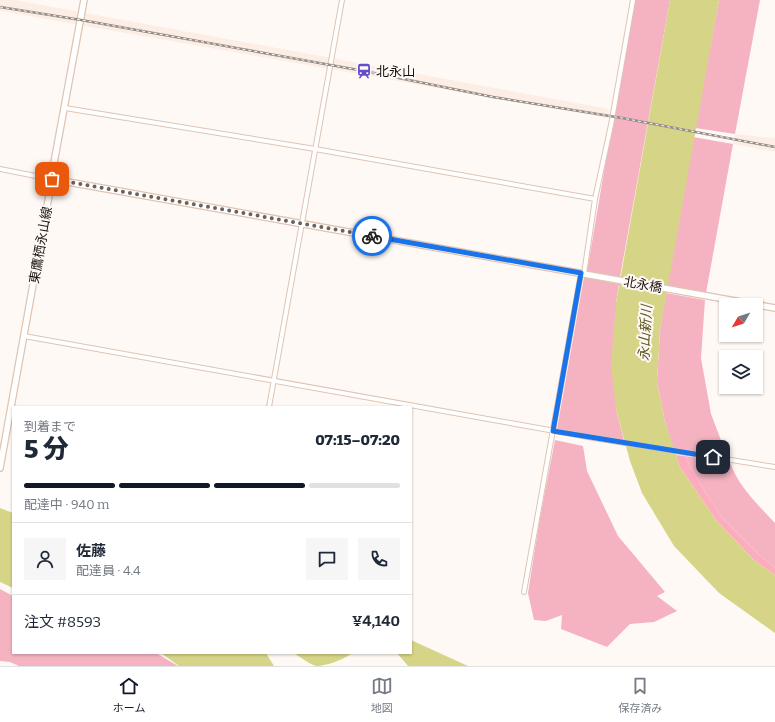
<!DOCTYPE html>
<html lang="ja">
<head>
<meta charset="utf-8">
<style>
	body { margin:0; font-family:Bitter,"Noto Sans JP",serif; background:#f6f6f7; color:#1f2937; height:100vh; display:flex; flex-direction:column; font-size:15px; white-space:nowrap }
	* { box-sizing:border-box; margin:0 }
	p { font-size:13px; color:#747a83 }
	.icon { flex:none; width:22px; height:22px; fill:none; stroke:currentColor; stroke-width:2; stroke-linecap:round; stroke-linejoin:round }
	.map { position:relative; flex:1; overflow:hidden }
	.panel { position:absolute; left:12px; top:406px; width:400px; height:248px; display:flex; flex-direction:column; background:#fff; border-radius:0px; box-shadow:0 1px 3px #0004 }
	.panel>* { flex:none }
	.needle { width:26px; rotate:231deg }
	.fabs { position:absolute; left:719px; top:298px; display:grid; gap:8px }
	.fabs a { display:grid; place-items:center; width:44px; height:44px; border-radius:0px; background:#fff; box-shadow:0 1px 3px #0004; font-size:20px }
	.pin { position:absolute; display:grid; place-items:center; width:34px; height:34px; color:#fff; margin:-17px; border-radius:8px; box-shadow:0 2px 6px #0006 }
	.courier { position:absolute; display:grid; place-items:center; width:40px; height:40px; margin:-20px; border:3px solid #1a73e8; border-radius:50%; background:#fff; color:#222; box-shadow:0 1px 5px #0007 }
	.head em { font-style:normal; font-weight:800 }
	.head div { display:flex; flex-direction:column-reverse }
	.head { display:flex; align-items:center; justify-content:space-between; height:68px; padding:0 12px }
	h1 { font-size:26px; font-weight:800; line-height:30px }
	.bar { display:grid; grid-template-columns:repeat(4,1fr); gap:6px 4px; align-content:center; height:48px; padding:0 12px }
	.bar i { height:5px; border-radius:3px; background:#e0e1e3 }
	.bar .selected { background:#111827 }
	.bar p { grid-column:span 4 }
	.line { display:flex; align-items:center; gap:10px; padding:0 12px; border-top:1px solid #e0e1e3 }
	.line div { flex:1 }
	.round { display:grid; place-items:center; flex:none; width:42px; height:42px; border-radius:0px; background:#f6f6f7 }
	.dock { display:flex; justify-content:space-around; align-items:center; height:56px; border-top:1px solid #e0e1e3; background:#fff; font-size:11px; color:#747a83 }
	.dock a { display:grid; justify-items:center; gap:2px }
	.dock .selected { color:#111827 }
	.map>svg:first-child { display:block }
</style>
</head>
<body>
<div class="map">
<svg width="775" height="666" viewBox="0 0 775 666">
	<rect width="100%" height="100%" fill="#fff9f5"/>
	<!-- built -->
	<g fill="#fdeee5">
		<path d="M0,0h15l594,109 -1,9 -608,-107z"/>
		<path d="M735,134l40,4v14l-42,-8z"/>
	</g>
	<!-- green -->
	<g fill="#f5b3c2">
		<path d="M633,0h37l-50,277 -33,-5z"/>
		<path d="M719,0h41l-25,134 -40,-6z"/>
		<path d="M693,137l40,7 -27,149 -39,-8z"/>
		<path d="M584,277l35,7 -3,19v106l8,31 -67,-11z"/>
		<path d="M666,293l39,7 -4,58 10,56 16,42 -54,-8 -8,-26 -8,-40 3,-52z"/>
		<path d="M555,440l28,6 4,25 31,65 47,56 -8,4 20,15 -23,11 -24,2 -23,23 -46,-18 1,-14 -16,6 -12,-1 -6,-27 11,-70z"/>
		<path d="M685,456l45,6c8,24 28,43 45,61v45l-16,-13 -38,-38 -30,-48z"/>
		<path d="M0,589l13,7v57h143l22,13h-159l-9,-4 -10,-1z"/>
	</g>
	<!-- forest -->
	<path fill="#fdabbe" d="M676,455l9,1 6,13 30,48 38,38 16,13v7l-21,-15 -38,-40 -36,-53z"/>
	<!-- water -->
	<g fill="#d6d587">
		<path d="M670,0h49l-59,330 -3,52 8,40 15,45 36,53 38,40 21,15v58l-56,-40 -45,-47 -32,-53 -12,-32 -14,-52 -5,-44 5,-62z"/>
		<path d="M0,508l13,5v75l-13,-6z"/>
		<path d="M411,640l57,26h-60l-11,-13h14z"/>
		<path d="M161,653h105l8,13h-95z"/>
		<path d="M294,653h58c-7,6 -25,13 -36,13 -7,-2 -16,-9 -22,-13z"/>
	</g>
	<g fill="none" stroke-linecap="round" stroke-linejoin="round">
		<!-- street casing -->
		<g stroke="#e0c4b1" stroke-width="6">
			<g id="street">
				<path d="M65,108l250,41 280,50"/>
				<path d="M0,169l51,10"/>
				<path d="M584,274l11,-75 16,-74 22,-125"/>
				<path d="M24,336l570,102 181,29"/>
				<path d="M269,407l73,-407"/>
				<path d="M524,592l57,-319"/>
			</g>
		</g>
		<!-- secondary casing -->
		<g stroke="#e0c4b1" stroke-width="8">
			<g id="secondary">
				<path d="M84,0l-33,179 724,129"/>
				<path d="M0,468l52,-289"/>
			</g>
		</g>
		<!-- street -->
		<use href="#street" stroke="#fff" stroke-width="4"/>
		<!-- secondary -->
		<use href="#secondary" stroke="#fff" stroke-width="5.5"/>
		<!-- rail casing -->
		<g stroke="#948c87" stroke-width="2.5">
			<path id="rail" d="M0,7l81,13 283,51 129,26 129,21 153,29"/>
		</g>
		<!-- rail -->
		<use href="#rail" stroke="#fff9f5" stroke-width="1" stroke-dasharray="3" stroke-linecap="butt"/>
	</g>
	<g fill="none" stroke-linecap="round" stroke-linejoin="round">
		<!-- done -->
		<path stroke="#6b625d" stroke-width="4" stroke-dasharray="0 7.2" d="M52,179l320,57"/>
		<!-- route -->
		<path stroke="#1a73e8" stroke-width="5" d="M372,236l209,37 -28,158 160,26"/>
	</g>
	<!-- icons -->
	<defs>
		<g id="station-bare" transform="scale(1.2)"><path d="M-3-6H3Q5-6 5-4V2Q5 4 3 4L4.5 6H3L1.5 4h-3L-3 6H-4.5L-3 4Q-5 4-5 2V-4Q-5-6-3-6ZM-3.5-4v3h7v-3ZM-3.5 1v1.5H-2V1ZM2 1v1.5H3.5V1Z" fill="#644ec7" stroke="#fff9f5" stroke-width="2.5" paint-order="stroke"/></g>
	</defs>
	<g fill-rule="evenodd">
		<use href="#station-bare" x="364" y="71"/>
	</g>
	<g text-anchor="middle" stroke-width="4" stroke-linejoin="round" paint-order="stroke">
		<!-- poi labels -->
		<g font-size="13" fill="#1b110b" stroke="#fff9f5" text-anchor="start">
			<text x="376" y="76">北永山</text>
		</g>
		<!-- street labels -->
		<g font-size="13" fill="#1b110b" stroke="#fff9f5">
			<text transform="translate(40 245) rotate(-80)" y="5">東鷹栖永山線</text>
			<text transform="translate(643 284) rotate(10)" y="5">北永橋</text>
		</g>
		<!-- water labels -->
		<g font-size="14" font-style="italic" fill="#5a5920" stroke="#fff9f5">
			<text transform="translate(645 333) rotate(-87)" y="5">永山新川</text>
		</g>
	</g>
</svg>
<div class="fabs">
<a><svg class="needle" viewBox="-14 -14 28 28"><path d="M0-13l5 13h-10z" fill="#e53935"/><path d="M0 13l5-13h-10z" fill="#747a83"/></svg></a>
<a><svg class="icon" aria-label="layers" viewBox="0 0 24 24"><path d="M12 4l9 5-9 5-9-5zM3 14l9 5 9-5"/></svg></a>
</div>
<div class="pin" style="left:52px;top:179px;background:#ea580c"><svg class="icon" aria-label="bag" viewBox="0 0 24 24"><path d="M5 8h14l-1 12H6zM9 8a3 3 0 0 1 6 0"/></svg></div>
<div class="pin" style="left:713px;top:457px;background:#1f2937"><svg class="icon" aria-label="home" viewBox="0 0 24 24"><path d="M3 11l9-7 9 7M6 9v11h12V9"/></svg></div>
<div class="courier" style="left:372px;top:236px"><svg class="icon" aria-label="bike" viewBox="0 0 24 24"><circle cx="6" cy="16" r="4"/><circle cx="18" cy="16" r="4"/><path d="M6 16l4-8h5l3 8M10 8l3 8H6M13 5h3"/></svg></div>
<section class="panel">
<div class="head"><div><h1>5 分</h1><p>到着まで</p></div><em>07:15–07:20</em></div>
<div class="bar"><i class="selected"></i><i class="selected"></i><i class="selected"></i><i></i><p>配達中 · 940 m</p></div>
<div class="line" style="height:72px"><a class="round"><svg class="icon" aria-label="person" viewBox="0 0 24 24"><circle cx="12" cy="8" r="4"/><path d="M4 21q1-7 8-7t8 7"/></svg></a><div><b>佐藤</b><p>配達員 · 4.4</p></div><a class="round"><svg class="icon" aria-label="chat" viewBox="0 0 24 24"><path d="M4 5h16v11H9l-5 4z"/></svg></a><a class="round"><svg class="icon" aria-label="phone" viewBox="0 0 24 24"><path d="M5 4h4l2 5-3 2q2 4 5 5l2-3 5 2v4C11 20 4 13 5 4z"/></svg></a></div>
<div class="line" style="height:52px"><div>注文 #8593</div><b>¥4,140</b></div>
</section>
</div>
<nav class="dock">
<a class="selected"><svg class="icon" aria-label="home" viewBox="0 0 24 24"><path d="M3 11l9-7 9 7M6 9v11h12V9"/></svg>ホーム</a>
<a><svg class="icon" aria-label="map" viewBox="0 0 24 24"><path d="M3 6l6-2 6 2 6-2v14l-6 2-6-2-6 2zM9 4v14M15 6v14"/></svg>地図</a>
<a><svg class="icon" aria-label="saved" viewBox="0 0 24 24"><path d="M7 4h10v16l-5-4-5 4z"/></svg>保存済み</a>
</nav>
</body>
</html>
